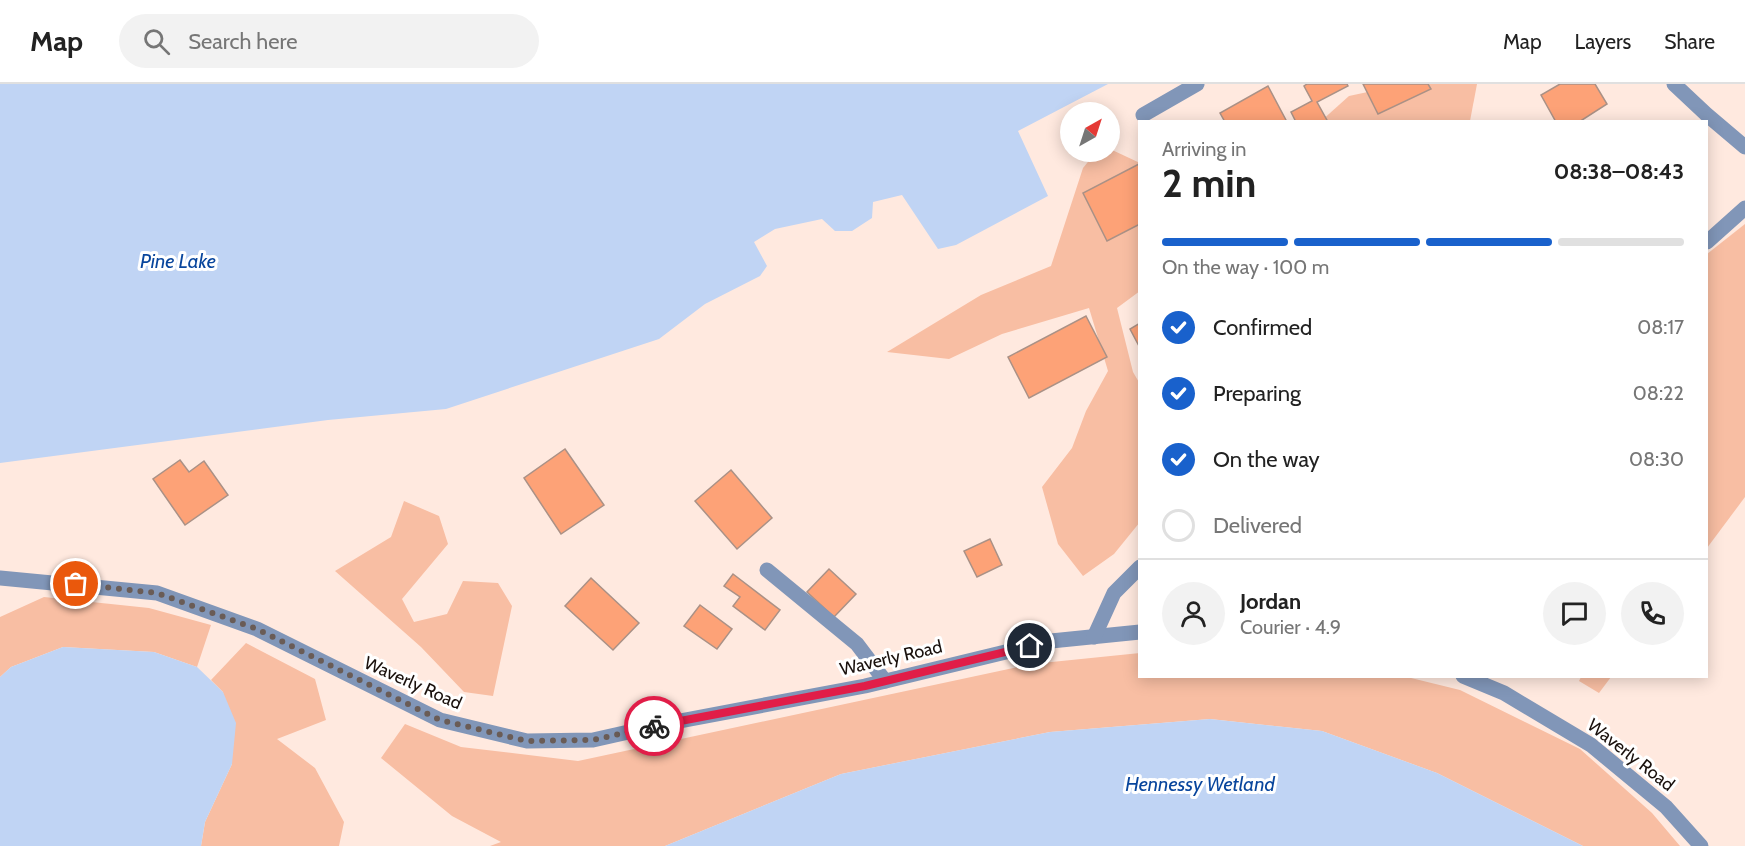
<!DOCTYPE html>
<html lang="en">
<head>
<meta charset="utf-8">
<style>
	body { margin:0; font-family:Cabin,sans-serif; background:#f2f2f2; color:#222; height:100vh; display:flex; flex-direction:column; font-size:22px; white-space:nowrap }
	* { box-sizing:border-box; margin:0 }
	p { font-size:20px; color:#767676 }
	.icon { flex:none; width:33px; height:33px; fill:none; stroke:currentColor; stroke-width:2; stroke-linecap:round; stroke-linejoin:round }
	.map { position:relative; flex:1; overflow:hidden }
	.side { position:absolute; left:1138px; top:36px; width:570px; height:558px; display:flex; flex-direction:column; background:#fff; border-radius:0px; box-shadow:0 3px 15px #0003 }
	.side>* { flex:none }
	.needle { width:39px; rotate:39deg }
	.buttons { position:absolute; left:1060px; top:18px; display:grid; gap:12px }
	.buttons a { display:grid; place-items:center; width:60px; height:60px; border-radius:50%; background:#fff; box-shadow:0 3px 15px #0003; font-size:30px }
	.pin { position:absolute; display:grid; place-items:center; width:51px; height:51px; color:#fff; margin:-26px; border:3px solid #fff; border-radius:50%; box-shadow:0 2px 6px #0007 }
	.courier { position:absolute; display:grid; place-items:center; width:60px; height:60px; margin:-30px; border:4px solid #e11d48; border-radius:50%; background:#fff; color:#222; box-shadow:0 2px 8px #0007 }
	.headline em { font-style:normal; font-weight:700 }
	.headline div { display:flex; flex-direction:column-reverse }
	.headline { display:flex; align-items:center; justify-content:space-between; height:102px; padding:0 24px }
	h1 { font-size:39px; font-weight:700; line-height:45px }
	.bar { display:grid; grid-template-columns:repeat(4,1fr); gap:9px 6px; align-content:center; height:72px; padding:0 24px }
	.bar i { height:8px; border-radius:4px; background:#e0e0e0 }
	.bar .current { background:#1961cc }
	.bar p { grid-column:span 4 }
	.line { display:flex; align-items:center; gap:15px; padding:0 24px; border-top:2px solid #e0e0e0 }
	.line div { flex:1 }
	.round { display:grid; place-items:center; flex:none; width:63px; height:63px; border-radius:32px; background:#f2f2f2 }
	ol { padding:0 24px; list-style:none }
	li { display:flex; align-items:center; gap:18px; height:66px }
	li p { margin-inline-start:auto }
	li .icon { padding:6px; border-radius:50%; background:#1961cc; color:#fff; stroke-width:4 }
	li:last-child { color:#767676 }
	li i { width:33px; height:33px; border:3px solid #e0e0e0; border-radius:50% }
	header { display:flex; align-items:center; gap:36px; box-sizing:border-box; height:84px; padding:0 30px; background:#fff; border-bottom:2px solid #e0e0e0 }
	header strong { font-size:28px }
	nav { display:flex; gap:33px; margin-inline-start:auto; font-size:21px }
	.search { width:420px; height:54px; background:#f2f2f2; display:flex; align-items:center; gap:15px; box-sizing:border-box; padding:0 21px; border-radius:33px; color:#767676; font-size:22px }
	.map>svg:first-child { display:block }
</style>
</head>
<body>
<header>
<strong>Map</strong>
<div class="search"><svg class="icon" aria-label="search" viewBox="0 0 24 24"><circle cx="10" cy="10" r="6"/><path d="M15 15l6 6"/></svg>Search here</div>
<nav><a>Map</a><a>Layers</a><a>Share</a></nav>
</header>
<div class="map">
<svg width="1745" height="762" viewBox="0 0 1745 762">
	<rect width="100%" height="100%" fill="#ffe9df"/>
	<!-- green -->
	<g fill="#f8bea3">
		<path d="M1405,0h72l-7,37 -150,1 29,-26z"/>
		<path d="M1110,65l30,14v128l-23,17 16,64 7,12v138l-26,32 -31,22 -25,-32 -16,-57 30,-39 14,-37 22,-40 -19,-63 -87,26 -53,25 -62,-7 94,-57 70,-29 32,-98 13,-16h14z"/>
		<path d="M1745,140v273l-38,51v-294z"/>
		<path d="M404,417l35,15 9,28 -46,55 12,23 33,-8 16,-33 35,2 14,23 -19,90 -29,-4 -43,-45 -86,-76 56,-34z"/>
		<path d="M44,513l105,11 62,17 -14,42 -43,-15 -91,-5 -52,20 -11,10v-60z"/>
		<path d="M246,559l69,36 11,41 -49,19 38,29 29,54 -5,24h-138l4,-24 27,-58 -9,-72 -12,-12z"/>
		<path d="M1140,569v23l267,1 53,13 120,59 72,64 28,33h-97l-146,-73 -115,-42 -112,-12 -160,13 -209,42 -176,72h-175l11,-4 -49,-26 -71,-58 24,-34 56,23 117,14 454,-97z"/>
		<path d="M1581,593v-1l30,1 -12,16 -20,-12z"/>
	</g>
	<!-- water -->
	<g fill="#c0d4f4">
		<path d="M0,0h1108l-90,47 30,65 -92,49 -18,4 -36,-54 -29,7 -1,16 -20,13h-17l-13,-12 -47,10 -21,13 13,24 -7,10 -55,28 -46,35 -213,70 -118,11 -328,43z"/>
		<path d="M63,563l91,5 43,15 26,25 13,31 -4,41 -27,58 -4,24h-201v-169l11,-10z"/>
		<path d="M1210,635l112,12 115,42 146,73h-918l176,-72 209,-42z"/>
	</g>
	<!-- building -->
	<g fill="#fda277" stroke="#aa9186" stroke-width="1.5">
		<path d="M1307,0h40l1,2 -31,16 11,20h-32l-5,-10 21,-11 -8,-15z"/>
		<path d="M1363,0h65l3,5 -53,25z"/>
		<path d="M1560,0h35l12,20 -28,18h-23l-15,-27z"/>
		<path d="M1268,2l19,36h-62l-5,-9z"/>
		<path d="M1139,80l1,60 -33,17 -24,-48z"/>
		<path d="M1086,232l21,41 -78,41 -21,-41z"/>
		<path d="M1140,239v25l-10,-19z"/>
		<path d="M565,365l39,56 -43,29 -37,-56z"/>
		<path d="M180,376l9,12 15,-11 24,34 -43,30 -32,-46z"/>
		<path d="M731,386l41,48 -35,31 -42,-48z"/>
		<path d="M990,455l12,26 -25,12 -13,-26z"/>
		<path d="M829,485l27,25 -22,23 -27,-25z"/>
		<path d="M733,490l47,36 -15,20 -32,-24 7,-9 -16,-11z"/>
		<path d="M591,494l48,45 -26,27 -48,-44z"/>
		<path d="M700,521l32,24 -15,20 -33,-23z"/>
	</g>
	<g fill="none" stroke-linecap="round" stroke-linejoin="round">
		<!-- minor -->
		<g stroke="#8196b8" stroke-width="15">
			<path d="M1674,0l32,30 39,33"/>
			<path d="M1143,31l54,-31"/>
			<path d="M1707,158l38,-34"/>
			<path d="M767,486l90,74 28,37"/>
			<path d="M0,494l157,15 100,36 183,91 87,21 66,-1 71,-16 201,-38 186,-45 89,-9"/>
			<path d="M1094,553l20,-44 26,-26"/>
			<path d="M1463,592l41,17 87,52 75,62 35,39"/>
		</g>
	</g>
	<g fill="none" stroke-linecap="round" stroke-linejoin="round">
		<!-- done -->
		<path stroke="#6a5c56" stroke-width="6" stroke-dasharray="0 10.8" d="M76,500l81,9 100,36 183,91 87,21 66,-1 61,-14"/>
		<!-- route -->
		<path stroke="#e11d48" stroke-width="8" d="M654,642l211,-40 165,-40"/>
	</g>
	<g text-anchor="middle" stroke-width="6" stroke-linejoin="round" paint-order="stroke">
		<!-- street labels -->
		<g font-size="18" fill="#19100c" stroke="#fff">
			<text transform="translate(891 574) rotate(-13)" y="6">Waverly Road</text>
			<text transform="translate(413 599) rotate(24)" y="6">Waverly Road</text>
			<text transform="translate(1631 671) rotate(38)" y="6">Waverly Road</text>
		</g>
		<!-- water labels -->
		<g font-size="20" font-style="italic" fill="#09469d" stroke="#fff">
			<text x="178" y="184">Pine Lake</text>
			<text x="1200" y="707">Hennessy Wetland</text>
		</g>
	</g>
</svg>
<div class="buttons">
<a><svg class="needle" viewBox="-14 -14 28 28"><path d="M0-13l5 13h-10z" fill="#e53935"/><path d="M0 13l5-13h-10z" fill="#767676"/></svg></a>
</div>
<div class="pin" style="left:76px;top:500px;background:#ea580c"><svg class="icon" aria-label="bag" viewBox="0 0 24 24"><path d="M5 8h14l-1 12H6zM9 8a3 3 0 0 1 6 0"/></svg></div>
<div class="pin" style="left:1030px;top:562px;background:#1f2937"><svg class="icon" aria-label="home" viewBox="0 0 24 24"><path d="M3 11l9-7 9 7M6 9v11h12V9"/></svg></div>
<div class="courier" style="left:654px;top:642px"><svg class="icon" aria-label="bike" viewBox="0 0 24 24"><circle cx="6" cy="16" r="4"/><circle cx="18" cy="16" r="4"/><path d="M6 16l4-8h5l3 8M10 8l3 8H6M13 5h3"/></svg></div>
<section class="side">
<div class="headline"><div><h1>2 min</h1><p>Arriving in</p></div><em>08:38–08:43</em></div>
<div class="bar"><i class="current"></i><i class="current"></i><i class="current"></i><i></i><p>On the way · 100 m</p></div>
<ol>
<li><svg class="icon" aria-label="check" viewBox="0 0 24 24"><path d="M5 12l5 5 9-10"/></svg>Confirmed<p>08:17</p></li>
<li><svg class="icon" aria-label="check" viewBox="0 0 24 24"><path d="M5 12l5 5 9-10"/></svg>Preparing<p>08:22</p></li>
<li><svg class="icon" aria-label="check" viewBox="0 0 24 24"><path d="M5 12l5 5 9-10"/></svg>On the way<p>08:30</p></li>
<li><i></i>Delivered</li>
</ol>
<div class="line" style="height:108px"><a class="round"><svg class="icon" aria-label="person" viewBox="0 0 24 24"><circle cx="12" cy="8" r="4"/><path d="M4 21q1-7 8-7t8 7"/></svg></a><div><b>Jordan</b><p>Courier · 4.9</p></div><a class="round"><svg class="icon" aria-label="chat" viewBox="0 0 24 24"><path d="M4 5h16v11H9l-5 4z"/></svg></a><a class="round"><svg class="icon" aria-label="phone" viewBox="0 0 24 24"><path d="M5 4h4l2 5-3 2q2 4 5 5l2-3 5 2v4C11 20 4 13 5 4z"/></svg></a></div>
</section>
</div>
</body>
</html>
